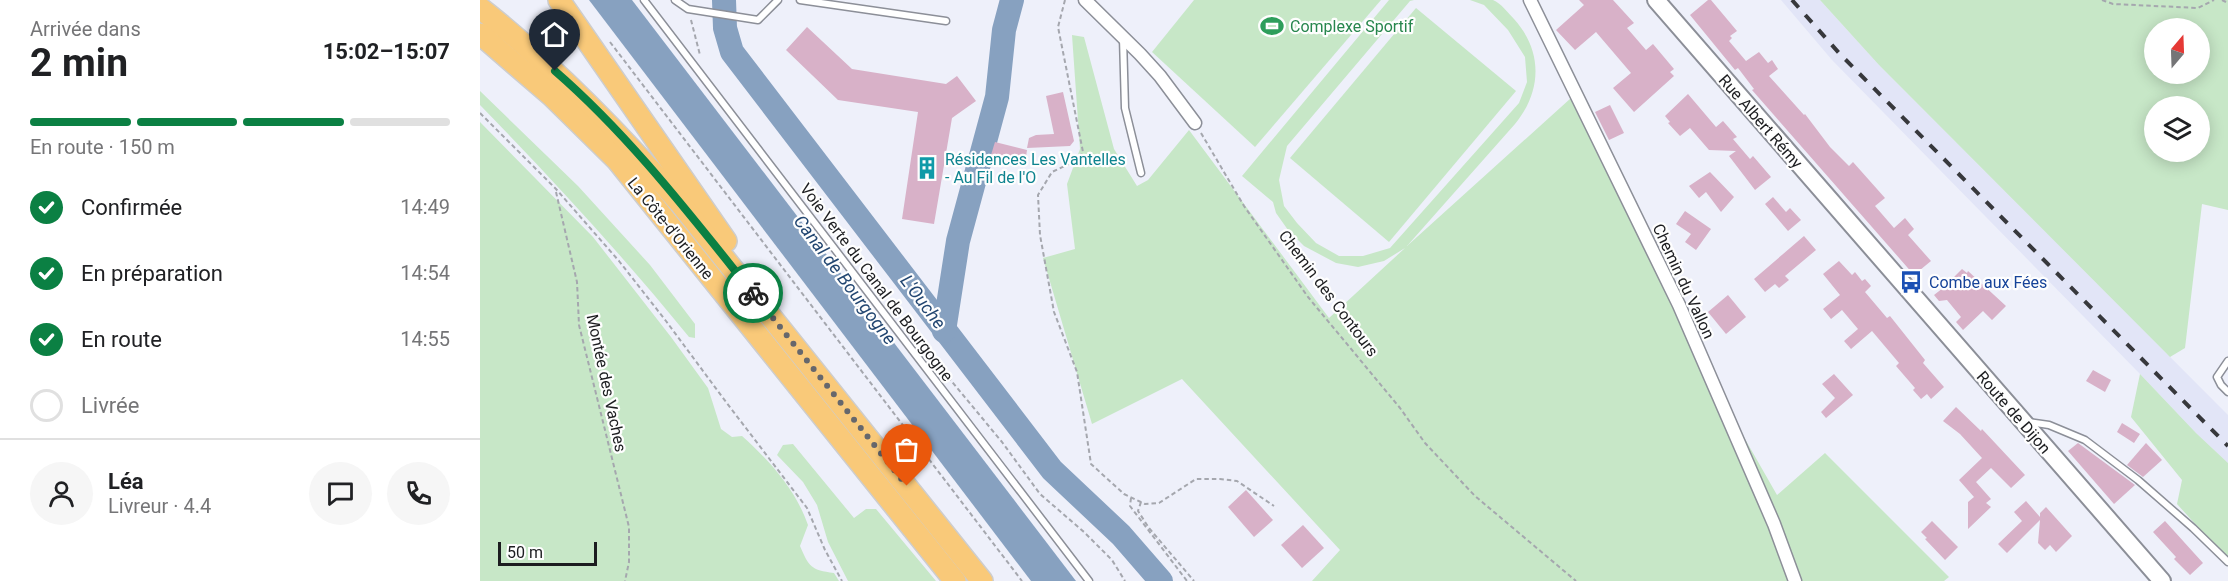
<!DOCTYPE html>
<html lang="fr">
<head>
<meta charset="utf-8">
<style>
	body { margin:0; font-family:Roboto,sans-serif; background:#f6f6f6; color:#202124; height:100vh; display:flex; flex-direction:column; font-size:22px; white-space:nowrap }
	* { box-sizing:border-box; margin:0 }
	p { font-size:20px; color:#757577 }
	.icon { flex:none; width:33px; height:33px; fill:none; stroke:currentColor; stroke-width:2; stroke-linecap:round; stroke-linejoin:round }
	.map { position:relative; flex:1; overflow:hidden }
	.drawer { display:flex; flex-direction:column; background:#fff; width:480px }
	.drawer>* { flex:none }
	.needle { width:39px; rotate:19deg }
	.fabs { position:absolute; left:1664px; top:18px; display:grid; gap:12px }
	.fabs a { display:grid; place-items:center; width:66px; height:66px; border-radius:50%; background:#fff; box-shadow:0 3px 15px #0003; font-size:30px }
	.scale { position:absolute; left:18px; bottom:15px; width:99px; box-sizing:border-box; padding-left:6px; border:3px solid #1c1d20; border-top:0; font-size:16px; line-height:21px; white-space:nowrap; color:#1c1d20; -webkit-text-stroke:4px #fefefe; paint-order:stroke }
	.pin { position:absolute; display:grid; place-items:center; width:51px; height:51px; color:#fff; margin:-62px -26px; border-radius:50% 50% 50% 0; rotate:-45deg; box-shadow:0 0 6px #0007 }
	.pin .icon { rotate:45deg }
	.courier { position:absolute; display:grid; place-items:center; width:60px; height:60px; margin:-30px; border:4px solid #0b8043; border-radius:50%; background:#fff; color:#222; box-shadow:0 2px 8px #0007 }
	.head em { font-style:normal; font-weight:700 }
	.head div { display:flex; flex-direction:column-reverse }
	.head { display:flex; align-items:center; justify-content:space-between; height:102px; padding:0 30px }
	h1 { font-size:39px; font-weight:700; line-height:45px }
	.bar { display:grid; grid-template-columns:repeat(4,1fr); gap:9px 6px; align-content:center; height:72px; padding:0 30px }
	.bar i { height:8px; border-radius:4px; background:#e0e0e0 }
	.bar .active { background:#0b8043 }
	.bar p { grid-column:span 4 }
	.line { display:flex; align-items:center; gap:15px; padding:0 30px; border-top:2px solid #e0e0e0 }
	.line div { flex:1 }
	.round { display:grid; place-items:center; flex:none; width:63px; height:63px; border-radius:32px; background:#f6f6f6 }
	ol { padding:0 30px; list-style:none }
	li { display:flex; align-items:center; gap:18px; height:66px }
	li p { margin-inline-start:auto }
	li .icon { padding:6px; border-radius:50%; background:#0b8043; color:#fff; stroke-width:4 }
	li:last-child { color:#757577 }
	li i { width:33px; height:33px; border:3px solid #e0e0e0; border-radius:50% }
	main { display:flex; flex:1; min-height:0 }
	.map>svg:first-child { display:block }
</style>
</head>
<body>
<main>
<section class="drawer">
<div class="head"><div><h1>2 min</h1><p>Arrivée dans</p></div><em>15:02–15:07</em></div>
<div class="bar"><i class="active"></i><i class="active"></i><i class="active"></i><i></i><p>En route · 150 m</p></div>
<ol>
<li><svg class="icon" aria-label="check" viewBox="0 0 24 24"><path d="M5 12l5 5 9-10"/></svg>Confirmée<p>14:49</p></li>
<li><svg class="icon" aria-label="check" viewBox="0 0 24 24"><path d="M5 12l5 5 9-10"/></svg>En préparation<p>14:54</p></li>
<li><svg class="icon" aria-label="check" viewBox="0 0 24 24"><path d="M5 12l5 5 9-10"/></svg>En route<p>14:55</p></li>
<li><i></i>Livrée</li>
</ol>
<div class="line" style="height:108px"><a class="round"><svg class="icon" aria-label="person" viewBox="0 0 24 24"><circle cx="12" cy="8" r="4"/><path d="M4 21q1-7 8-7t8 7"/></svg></a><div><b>Léa</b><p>Livreur · 4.4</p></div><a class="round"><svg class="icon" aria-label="chat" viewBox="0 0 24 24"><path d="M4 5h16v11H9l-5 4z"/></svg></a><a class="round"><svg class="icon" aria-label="phone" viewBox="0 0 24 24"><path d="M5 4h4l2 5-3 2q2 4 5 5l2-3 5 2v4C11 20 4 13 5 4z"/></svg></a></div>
</section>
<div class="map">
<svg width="1748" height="581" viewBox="0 0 1748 581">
	<rect width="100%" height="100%" fill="#eef0fa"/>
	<!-- built -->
	<path fill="#e2e5f7" d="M1301,0h39l59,65 349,350v48l-32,-30 -56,-59 -308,-314z"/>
	<!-- green -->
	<g fill="#c7e7c7" fill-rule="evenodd">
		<path d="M714,0h187l-126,147 -103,-95z"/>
		<path d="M909,0h25l-4,1 -123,145 -8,34 5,26 13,17 19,20 23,13h24l27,-8 129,-145 8,-21 -2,-25 -17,-27 -24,-25 -14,-5c6,0 17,0 23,0 8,3 15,13 21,19 29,32 28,72 1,105l-108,122 164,-148 146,292 60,105 48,-42 124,124 -5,4h-632l28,-31 -158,-171 -90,45 -49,-166 32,-9 -8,-65 13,-35 -8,-114 12,2 30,112 23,37 11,-6 41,-50 140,188 76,-70 -21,13 -26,6 -22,-4 -32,-17 -16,-16 -12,-17 -3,-11 -31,-26z"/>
		<path d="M1340,0h408v210l-26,-6 -17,144 -15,9 -291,-292zM1674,28h45v46h-45zM1674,106h45v46h-45z"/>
		<path d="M936,8l100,83 -127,151 -99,-84z"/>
		<path d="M0,91l98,95 72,79 45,59v14l-6,-1c-66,-81 -136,-157 -209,-232z"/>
		<path d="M0,122l113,115 78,100 37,51 13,41 11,8 10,-1c27,24 54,54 66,89l-8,21c9,21 11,24 34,27l5,8h-359z"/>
		<path d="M1660,374l56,59 32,30v97l-51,-56 5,-24 -51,-63z"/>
		<path d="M313,444l61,74 12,-9h10l60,72h-88l-20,-39 -11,-37 -14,-23 -26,-27 6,-10z"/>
	</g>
	<!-- water -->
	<path fill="#87a1c0" d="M109,0h43l444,581h-45z"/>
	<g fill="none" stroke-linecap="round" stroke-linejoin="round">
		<!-- river -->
		<g stroke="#87a1c0" stroke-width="24">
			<path d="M244,0l1,28 7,24 320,418 69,65 40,46"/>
			<path d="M464,331l14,-90 39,-144 7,-67 8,-30"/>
		</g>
	</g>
	<!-- building -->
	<g fill="#d8b1c8">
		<path d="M1099,0h34l21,23 -7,5 19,22 7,-6 21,25 -4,3 4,4 -40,36 -21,-24 18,-15 -35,-41 -21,18 -19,-20 28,-25z"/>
		<path d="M1228,0h3l26,31 -7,5 2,2 -3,3 17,20 13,-9 9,11 4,-3 6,9 -9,7 35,39 1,-1 25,33 19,19 4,-4 32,36 -10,8 19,22 11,-10 9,11 -6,6 23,26 -17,14 -162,-185 2,-1 -16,-21 -3,2 -45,-55z"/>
		<path d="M327,27l45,42 94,15 11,-8 19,25 -24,17 -18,106 -32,-5 16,-107 -80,-12 -52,-50z"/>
		<path d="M583,92l11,49 -4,5 -43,2 2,-10 7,-3 18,-1 -8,-38z"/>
		<path d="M1208,94l28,33 7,-6 14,16 -4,2 17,20 3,-3 18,21 -16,13 -26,-34 7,-5 -27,-1 -19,-22 -10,8 -12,-13 2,-1 -5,-6z"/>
		<path d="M1130,105l14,28 -15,7 -14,-28z"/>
		<path d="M515,142l32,8 -2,14 -34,-9z"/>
		<path d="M1230,172l24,25 -13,15 -15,-20 -7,6 -10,-12z"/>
		<path d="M1293,197l13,15 4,-4 11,12 -13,11 -23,-27z"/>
		<path d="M1205,211l26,18 -15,21 -11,-8 6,-8 -15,-10z"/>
		<path d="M1324,236l12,14 -31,26 4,4 -10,8 -4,-4 -10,8 -11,-13z"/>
		<path d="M1359,261l13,14 3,-3 7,9 3,-2 6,7 -6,6 22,26 3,-2 35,44 -2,3 21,24 -13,12 -4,-5 -6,5 -8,-9 2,-2 -19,-22 3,-3 -27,-32 -21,18 -7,-8 14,-12 -16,-19 -11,9 -8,-10 17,-14 -17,-21z"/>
		<path d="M1482,269l5,4 1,-2 38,35 -14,14 -9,-9 -20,19 -7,-8 5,-5 -14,-17 -8,1 -5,-6 9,-7z"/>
		<path d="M1248,295l18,22 -20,17 -18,-22z"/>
		<path d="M1613,370l18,10 -6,12 -19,-11z"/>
		<path d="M1354,374l19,21 -27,23 -5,-6 14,-14 -13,-14z"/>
		<path d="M1476,407l25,24 1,-2 43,46 -14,13 -20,-20 -15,14 15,17 -5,4 5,4 -23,22v-27l6,-5 -15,-17 23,-22 -22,-24 -17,-13z"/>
		<path d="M1642,423l18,11 -6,9 -17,-11z"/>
		<path d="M1598,443l57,42 -21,19 -46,-53z"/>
		<path d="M1666,443l16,17 -19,17 -16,-12z"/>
		<path d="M766,490l27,30 -19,17 -26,-30z"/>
		<path d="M1546,501l14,16v-4l6,-6 26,29 -16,16 -6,-7 -5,5 -7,-7 2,-23 -33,33 -9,-9 24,-23 -8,-9z"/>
		<path d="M1452,521l26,26 -13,13 -20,-21 2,-1 -6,-6z"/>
		<path d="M1685,521l38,42 -13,12 -16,-16 2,-2 -23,-25z"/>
		<path d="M823,525l21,23 -22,20 -21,-23z"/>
	</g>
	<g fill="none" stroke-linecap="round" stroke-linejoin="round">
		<!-- service casing -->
		<g stroke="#8c8f98" stroke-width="9">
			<g id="service">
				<path d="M164,0l445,581"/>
				<path d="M195,0l13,9 70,11 20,-20"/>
				<path d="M320,0l146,21"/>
				<path d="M643,38l2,70 16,65"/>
				<path d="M1748,361l-11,16 4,8 7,7"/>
				<path d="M1548,422l21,3 36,15 53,40 55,48 35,34"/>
			</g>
		</g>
		<!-- minor casing -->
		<g stroke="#8c8f98" stroke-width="15">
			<g id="minor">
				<path d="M605,0l55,54 20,22 35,47"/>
				<path d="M1050,0l149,305 95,219 21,57"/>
			</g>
		</g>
		<!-- secondary casing -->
		<g stroke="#8c8f98" stroke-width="20">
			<path id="secondary" d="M1176,0l506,581"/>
		</g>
		<!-- motorway casing -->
		<g stroke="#cdcdce" stroke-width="24">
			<g id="motorway">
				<path d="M79,0l167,241"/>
				<path d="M0,8c74,58 138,124 200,195l302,378"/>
				<path d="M0,34l72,62 65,64 338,421"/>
			</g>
		</g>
		<!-- path -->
		<g stroke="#a5a7ae" stroke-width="2" stroke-dasharray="4.5 3" stroke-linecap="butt">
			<path d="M585,0l-7,27 25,125 -6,8 -25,12 -14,23 2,40 14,77 23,60 14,92 33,30 21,10 14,-1 37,-24h24l17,2 37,25"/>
			<path d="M1622,0l11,4 85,4 16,-8"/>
			<path d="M1742,0l6,3"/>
			<path d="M211,20l9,35"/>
			<path d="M130,42l412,539"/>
			<path d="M0,113l76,76 63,72 47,60 60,81 81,106 18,42 17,31"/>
			<path d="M721,133l43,73 64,91 92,111 25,35 50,53 101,85"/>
			<path d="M76,192l21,90 2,43 50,202v35l-4,19"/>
			<path d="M444,348l78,94 38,52 44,38 28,28 13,21"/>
			<path d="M651,498l-1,8 57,75"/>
			<path d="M661,502l-3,9 11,17 45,53"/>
		</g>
		<!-- service -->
		<use href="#service" stroke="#fff" stroke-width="6"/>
		<!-- minor -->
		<use href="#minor" stroke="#fff" stroke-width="12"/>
		<!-- secondary -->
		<use href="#secondary" stroke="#fff" stroke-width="16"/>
		<!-- motorway -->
		<use href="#motorway" stroke="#f9c979" stroke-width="21"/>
		<!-- rail -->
		<path stroke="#37383c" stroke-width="4" stroke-dasharray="10 10" stroke-linecap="butt" d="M1312,0l47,53 389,393"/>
	</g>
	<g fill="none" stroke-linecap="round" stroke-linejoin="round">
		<!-- done -->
		<path stroke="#66676c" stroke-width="6" stroke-dasharray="0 10.8" d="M273,293l154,193"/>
		<!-- route -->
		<path stroke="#0b8043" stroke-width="8" d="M75,71c75,65 136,145 198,222"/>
	</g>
	<!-- icons -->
	<defs>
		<g id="stadium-bare" transform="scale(1.8)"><path d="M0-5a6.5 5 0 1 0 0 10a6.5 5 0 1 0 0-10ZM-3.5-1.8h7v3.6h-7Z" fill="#2e9e5b" stroke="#fefefe" stroke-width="2.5" paint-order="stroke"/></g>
		<g id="building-bare" transform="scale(1.8)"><path d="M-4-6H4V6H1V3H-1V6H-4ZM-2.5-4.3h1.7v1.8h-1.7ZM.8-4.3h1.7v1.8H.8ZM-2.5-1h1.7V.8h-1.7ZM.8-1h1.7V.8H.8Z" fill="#0f9aa8" stroke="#fefefe" stroke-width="2.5" paint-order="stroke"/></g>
		<g id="bus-bare" transform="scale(1.8)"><path d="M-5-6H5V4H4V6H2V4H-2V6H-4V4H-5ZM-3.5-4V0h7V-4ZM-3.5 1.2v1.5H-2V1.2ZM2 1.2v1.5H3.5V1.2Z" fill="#1a4fb4" stroke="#fefefe" stroke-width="2.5" paint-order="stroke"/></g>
	</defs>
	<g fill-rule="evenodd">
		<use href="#stadium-bare" x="792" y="26"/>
		<use href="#building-bare" x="447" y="168"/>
		<use href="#bus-bare" x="1431" y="282"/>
	</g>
	<g text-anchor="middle" stroke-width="4.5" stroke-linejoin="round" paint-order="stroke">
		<!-- leisure labels -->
		<g font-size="16" fill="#27864d" stroke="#fefefe" text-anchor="start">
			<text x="810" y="32">Complexe Sportif</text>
		</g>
		<!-- street labels -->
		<g font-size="16" fill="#1c1d20" stroke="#fefefe">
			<text transform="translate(1281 121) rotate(49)" y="6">Rue Albert Rémy</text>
			<text transform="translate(191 228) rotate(51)" y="6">La Côte-d'Orienne</text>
			<text transform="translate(1204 281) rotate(65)" y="6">Chemin du Vallon</text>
			<text transform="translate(397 282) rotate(53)" y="6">Voie Verte du Canal de Bourgogne</text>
			<text transform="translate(849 293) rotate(53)" y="6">Chemin des Contours</text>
			<text transform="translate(127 383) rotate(78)" y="6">Montée des Vaches</text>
			<text transform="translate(1534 412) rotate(49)" y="6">Route de Dijon</text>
		</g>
		<!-- culture labels -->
		<g font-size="16" fill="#0d838f" stroke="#fefefe" text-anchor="start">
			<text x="465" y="165">Résidences Les Vantelles<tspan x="465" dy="18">- Au Fil de l'O</tspan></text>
		</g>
		<!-- transit labels -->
		<g font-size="16" fill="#164399" stroke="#fefefe" text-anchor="start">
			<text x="1449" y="288">Combe aux Fées</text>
		</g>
		<!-- water labels -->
		<g font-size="18" font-style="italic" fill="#224671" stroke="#fefefe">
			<text transform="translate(365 280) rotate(53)" y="6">Canal de Bourgogne</text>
			<text transform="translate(443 302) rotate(53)" y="6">L'Ouche</text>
		</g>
	</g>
</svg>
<div class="fabs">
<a><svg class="needle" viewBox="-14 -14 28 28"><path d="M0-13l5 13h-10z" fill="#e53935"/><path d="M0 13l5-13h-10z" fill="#757577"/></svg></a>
<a><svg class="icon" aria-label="layers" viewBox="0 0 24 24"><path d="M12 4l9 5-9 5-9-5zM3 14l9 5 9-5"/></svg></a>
</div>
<div class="scale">50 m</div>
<div class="pin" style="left:427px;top:486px;background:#ea580c"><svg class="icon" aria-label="bag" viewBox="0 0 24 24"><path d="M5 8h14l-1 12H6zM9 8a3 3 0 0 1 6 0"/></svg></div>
<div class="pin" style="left:75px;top:71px;background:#1f2937"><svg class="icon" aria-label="home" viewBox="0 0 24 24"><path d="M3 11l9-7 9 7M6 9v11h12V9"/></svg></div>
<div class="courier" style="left:273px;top:293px"><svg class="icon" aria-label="bike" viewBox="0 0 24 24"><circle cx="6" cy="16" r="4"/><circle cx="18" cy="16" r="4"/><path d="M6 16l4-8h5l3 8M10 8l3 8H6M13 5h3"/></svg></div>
</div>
</main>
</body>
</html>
